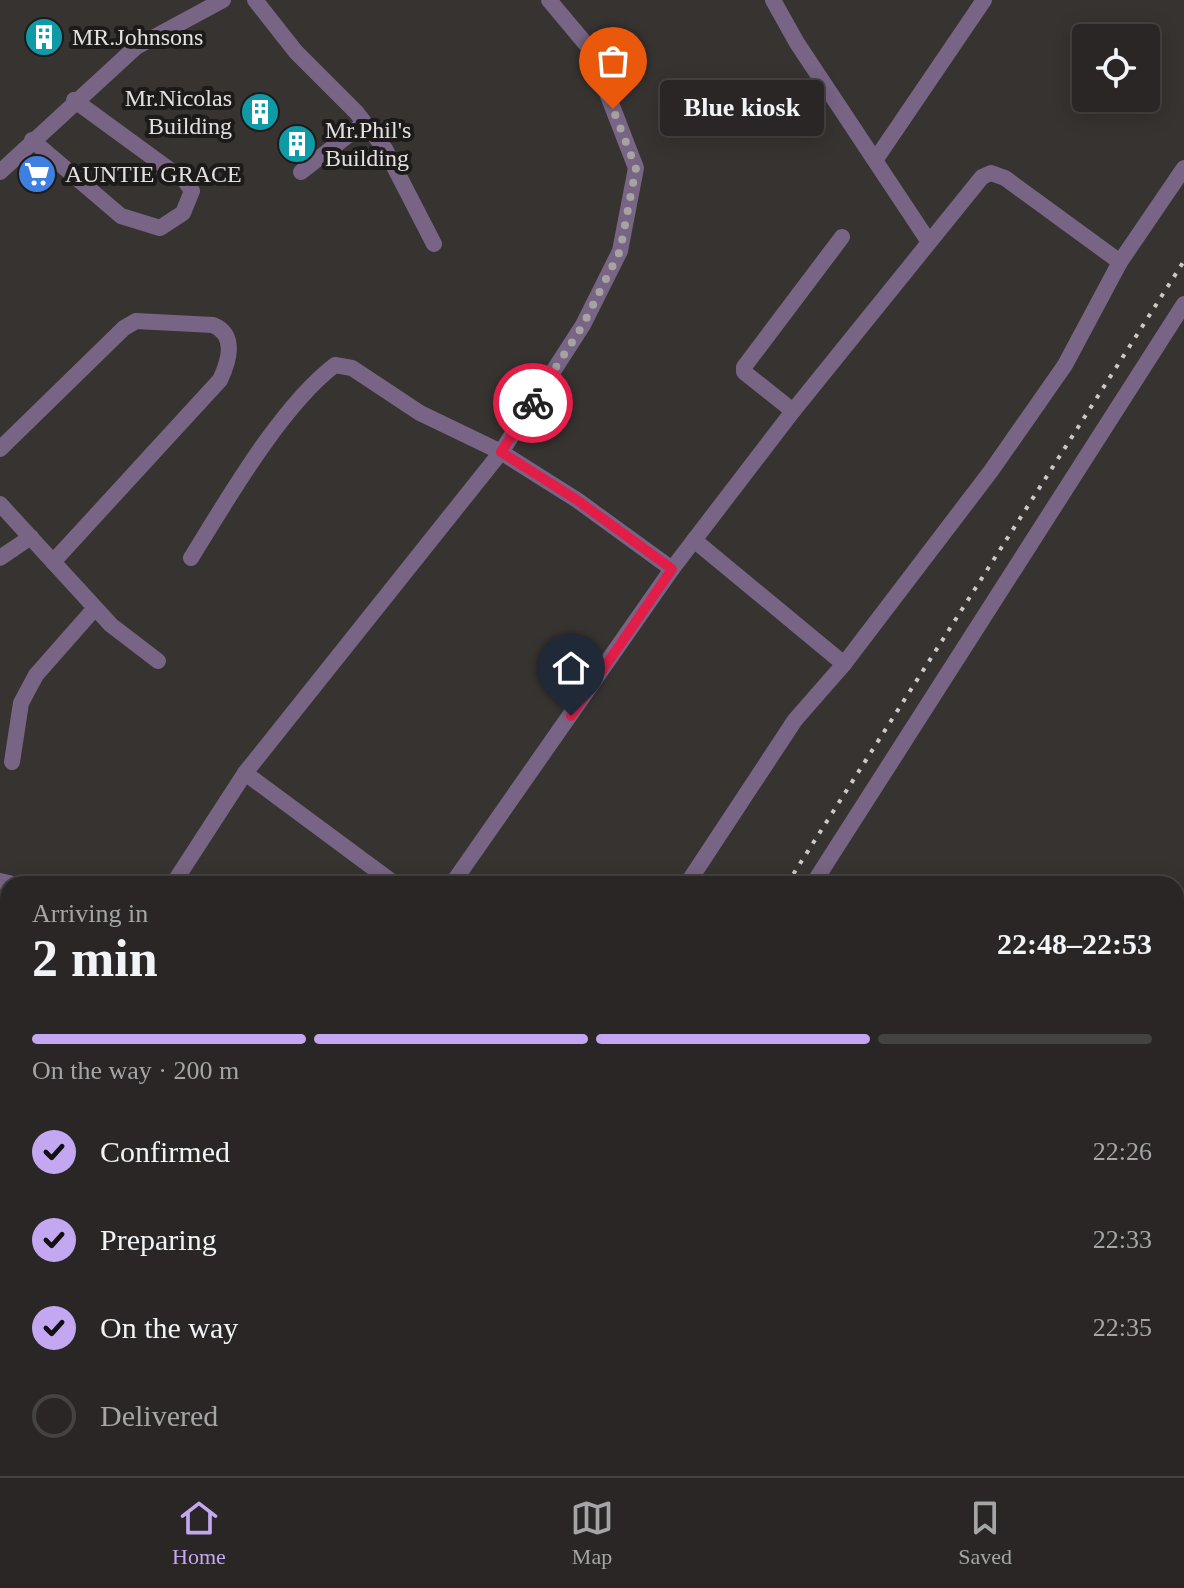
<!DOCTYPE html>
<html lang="en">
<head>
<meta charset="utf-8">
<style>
	body { margin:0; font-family:Georgia,serif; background:#353232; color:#f1f3f6; height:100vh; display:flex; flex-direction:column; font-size:30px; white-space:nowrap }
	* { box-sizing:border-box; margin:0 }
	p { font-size:26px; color:#a5a5a7 }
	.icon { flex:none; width:44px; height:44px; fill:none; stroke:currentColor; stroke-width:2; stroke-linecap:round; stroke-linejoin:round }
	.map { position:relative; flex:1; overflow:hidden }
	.drawer { position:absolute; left:0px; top:876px; width:1184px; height:600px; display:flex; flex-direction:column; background:#292625; border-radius:24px 24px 0 0; box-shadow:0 4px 20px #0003,0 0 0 2px #454342 }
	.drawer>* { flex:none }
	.buttons { position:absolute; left:1072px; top:24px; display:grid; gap:16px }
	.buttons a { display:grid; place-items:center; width:88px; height:88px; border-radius:8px; background:#292625; box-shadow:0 4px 20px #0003,0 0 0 2px #454342; font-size:40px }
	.pin { position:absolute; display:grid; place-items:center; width:68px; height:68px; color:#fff; margin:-82px -34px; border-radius:50% 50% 50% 0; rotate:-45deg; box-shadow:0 0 8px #0007 }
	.pin .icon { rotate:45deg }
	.courier { position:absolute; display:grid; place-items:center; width:80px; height:80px; margin:-40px; border:6px solid #e11d48; border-radius:50%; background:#fff; color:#222; box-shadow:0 2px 10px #0007 }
	.bubble { position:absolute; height:56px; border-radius:8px; background:#292625; box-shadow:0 4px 20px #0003,0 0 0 2px #454342; font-size:26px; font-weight:700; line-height:56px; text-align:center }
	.headline em { font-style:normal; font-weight:700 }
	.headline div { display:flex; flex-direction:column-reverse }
	.headline { display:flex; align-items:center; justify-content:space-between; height:136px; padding:0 32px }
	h1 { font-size:52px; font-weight:700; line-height:60px }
	.bar { display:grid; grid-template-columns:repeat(4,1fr); gap:12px 8px; align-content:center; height:96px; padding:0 32px }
	.bar i { height:10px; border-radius:6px; background:#454342 }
	.bar .on { background:#c4a7f1 }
	.bar p { grid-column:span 4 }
	ol { padding:0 32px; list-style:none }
	li { display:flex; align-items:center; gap:24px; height:88px }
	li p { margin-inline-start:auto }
	li .icon { padding:8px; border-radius:50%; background:#c4a7f1; color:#111; stroke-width:4 }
	li:last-child { color:#a5a5a7 }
	li i { width:44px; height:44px; border:4px solid #454342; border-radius:50% }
	.tabs { display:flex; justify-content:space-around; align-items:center; height:112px; border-top:2px solid #454342; background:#292625; font-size:22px; color:#a5a5a7 }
	.tabs a { display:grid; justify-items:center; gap:4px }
	.tabs .on { color:#c4a7f1 }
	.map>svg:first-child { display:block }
</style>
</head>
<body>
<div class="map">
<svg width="1184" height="1476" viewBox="0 0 1184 1476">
	<rect width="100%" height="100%" fill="#373331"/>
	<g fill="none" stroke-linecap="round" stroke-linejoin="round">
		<!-- minor -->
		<g stroke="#786585" stroke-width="16">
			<path d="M255,0l41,52 60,60 29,37 49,95"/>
			<path d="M773,0l24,43 132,199"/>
			<path d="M32,140l89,76 39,12 23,-15 9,-22 -7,-10 -111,-81"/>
			<path d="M876,159l108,-159"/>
			<path d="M0,172l136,-125 87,-47"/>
			<path d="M301,172l63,-49"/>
			<path d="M793,411l-49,-39v-5l98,-130"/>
			<path d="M0,449l124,-121 12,-7 77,4c24,10 16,36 7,55l-167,182"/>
			<path d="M0,504l111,121 47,36"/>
			<path d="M694,540l150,124"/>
			<path d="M0,558l31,-21"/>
			<path d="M191,558c36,-58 90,-152 144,-193l17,3 68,45 81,39 76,48 95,69"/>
			<path d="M12,762l9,-59 15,-28 59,-67"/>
			<path d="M245,773l150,111"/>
			<path d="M0,881l13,3"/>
			<path d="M173,884l72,-111 256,-321 82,-127 37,-74 16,-83 -46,-119 -41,-49"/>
			<path d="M452,884l220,-315 121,-158 189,-234 9,-4 14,5 115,84"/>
			<path d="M687,884l108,-164 49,-56 147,-193 74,-106 55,-103 64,-94"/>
			<path d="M813,884l371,-580"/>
			<path d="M1176,927l8,5"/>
			<path d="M1176,963l8,5"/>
			<path d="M0,1064l8,-8"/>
			<path d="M1176,1121l8,-10"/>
			<path d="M0,1167l8,5"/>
			<path d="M1176,1306l8,-12"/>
			<path d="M0,1402l8,1"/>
			<path d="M822,1468l8,3 4,-3"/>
			<path d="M1150,1468l12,8"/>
			<path d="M31,1476l2,-8"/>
			<path d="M209,1476l6,-8"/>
			<path d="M375,1476l4,-8"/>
			<path d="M440,1476l5,-8"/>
			<path d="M540,1476l5,-8"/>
			<path d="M965,1476l4,-8"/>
			<path d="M1086,1476l3,-8"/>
		</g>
		<!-- rail -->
		<g stroke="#cdc9c8" stroke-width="4" stroke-dasharray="4 8" stroke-linecap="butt">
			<path d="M787,884l397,-623"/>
			<path d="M410,1476l5,-8"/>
		</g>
	</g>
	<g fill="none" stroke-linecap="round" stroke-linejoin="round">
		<!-- done -->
		<path stroke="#a7a3a2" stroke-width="8" stroke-dasharray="0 14.4" d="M533,403l50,-78 37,-74 16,-83 -23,-59"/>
		<!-- route -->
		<path stroke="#e11d48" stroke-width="10" d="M533,403l-32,49 76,48 95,69 -101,147"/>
	</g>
	<!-- icons -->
	<defs>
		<g id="building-disc" transform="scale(2)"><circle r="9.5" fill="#0f9aa8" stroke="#1d1b1a"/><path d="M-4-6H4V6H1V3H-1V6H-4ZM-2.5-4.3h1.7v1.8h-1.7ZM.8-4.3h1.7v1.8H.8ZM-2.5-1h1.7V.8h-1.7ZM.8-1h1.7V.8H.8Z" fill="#fff"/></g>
		<g id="supermarket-disc" transform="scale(2)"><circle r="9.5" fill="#3f7fe0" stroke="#1d1b1a"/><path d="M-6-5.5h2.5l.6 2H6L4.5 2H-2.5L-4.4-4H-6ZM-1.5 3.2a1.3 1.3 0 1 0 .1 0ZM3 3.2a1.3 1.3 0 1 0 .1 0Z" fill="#fff"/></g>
	</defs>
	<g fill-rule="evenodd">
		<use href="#building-disc" x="44" y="37"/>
		<use href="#building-disc" x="260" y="112"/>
		<use href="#building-disc" x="297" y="144"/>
		<use href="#supermarket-disc" x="37" y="174"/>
	</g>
	<g text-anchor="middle" stroke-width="8" stroke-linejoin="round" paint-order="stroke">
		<!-- poi labels -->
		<g font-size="24" fill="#e3e0df" stroke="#1d1b1a" text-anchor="start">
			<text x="72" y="45">MR.Johnsons</text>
			<text x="232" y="106" text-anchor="end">Mr.Nicolas<tspan x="232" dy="28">Building</tspan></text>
			<text x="325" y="138">Mr.Phil's<tspan x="325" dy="28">Building</tspan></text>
			<text x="65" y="182">AUNTIE GRACE</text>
		</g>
	</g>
</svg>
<div class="buttons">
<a><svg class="icon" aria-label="locate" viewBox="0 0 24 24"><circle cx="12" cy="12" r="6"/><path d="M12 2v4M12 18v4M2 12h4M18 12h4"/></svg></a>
</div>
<div class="pin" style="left:613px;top:109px;background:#ea580c"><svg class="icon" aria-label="bag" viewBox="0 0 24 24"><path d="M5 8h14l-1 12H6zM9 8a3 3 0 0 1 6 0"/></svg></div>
<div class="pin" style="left:571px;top:716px;background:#1f2937"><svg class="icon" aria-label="home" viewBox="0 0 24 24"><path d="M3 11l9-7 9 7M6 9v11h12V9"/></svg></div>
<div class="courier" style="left:533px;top:403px"><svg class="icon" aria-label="bike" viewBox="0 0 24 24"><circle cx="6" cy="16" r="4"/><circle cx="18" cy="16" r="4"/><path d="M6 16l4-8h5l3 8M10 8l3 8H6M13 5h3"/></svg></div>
<div class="bubble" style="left:660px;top:80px;width:164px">Blue kiosk</div>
<section class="drawer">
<div class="headline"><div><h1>2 min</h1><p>Arriving in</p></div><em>22:48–22:53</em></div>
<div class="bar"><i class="on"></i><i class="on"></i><i class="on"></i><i></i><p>On the way · 200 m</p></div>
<ol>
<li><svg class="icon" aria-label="check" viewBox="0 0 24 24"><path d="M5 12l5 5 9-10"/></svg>Confirmed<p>22:26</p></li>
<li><svg class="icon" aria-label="check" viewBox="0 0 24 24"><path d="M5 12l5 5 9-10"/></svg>Preparing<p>22:33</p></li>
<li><svg class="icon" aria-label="check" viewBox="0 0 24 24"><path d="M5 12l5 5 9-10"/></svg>On the way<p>22:35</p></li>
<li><i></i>Delivered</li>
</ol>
</section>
</div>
<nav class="tabs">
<a class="on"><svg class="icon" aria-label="home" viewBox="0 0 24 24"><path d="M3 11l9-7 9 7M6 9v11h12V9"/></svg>Home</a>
<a><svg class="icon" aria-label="map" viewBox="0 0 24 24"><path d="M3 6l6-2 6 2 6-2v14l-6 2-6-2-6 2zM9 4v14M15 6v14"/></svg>Map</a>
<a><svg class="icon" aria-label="saved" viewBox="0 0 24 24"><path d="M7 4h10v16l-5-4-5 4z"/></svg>Saved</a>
</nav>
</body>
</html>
